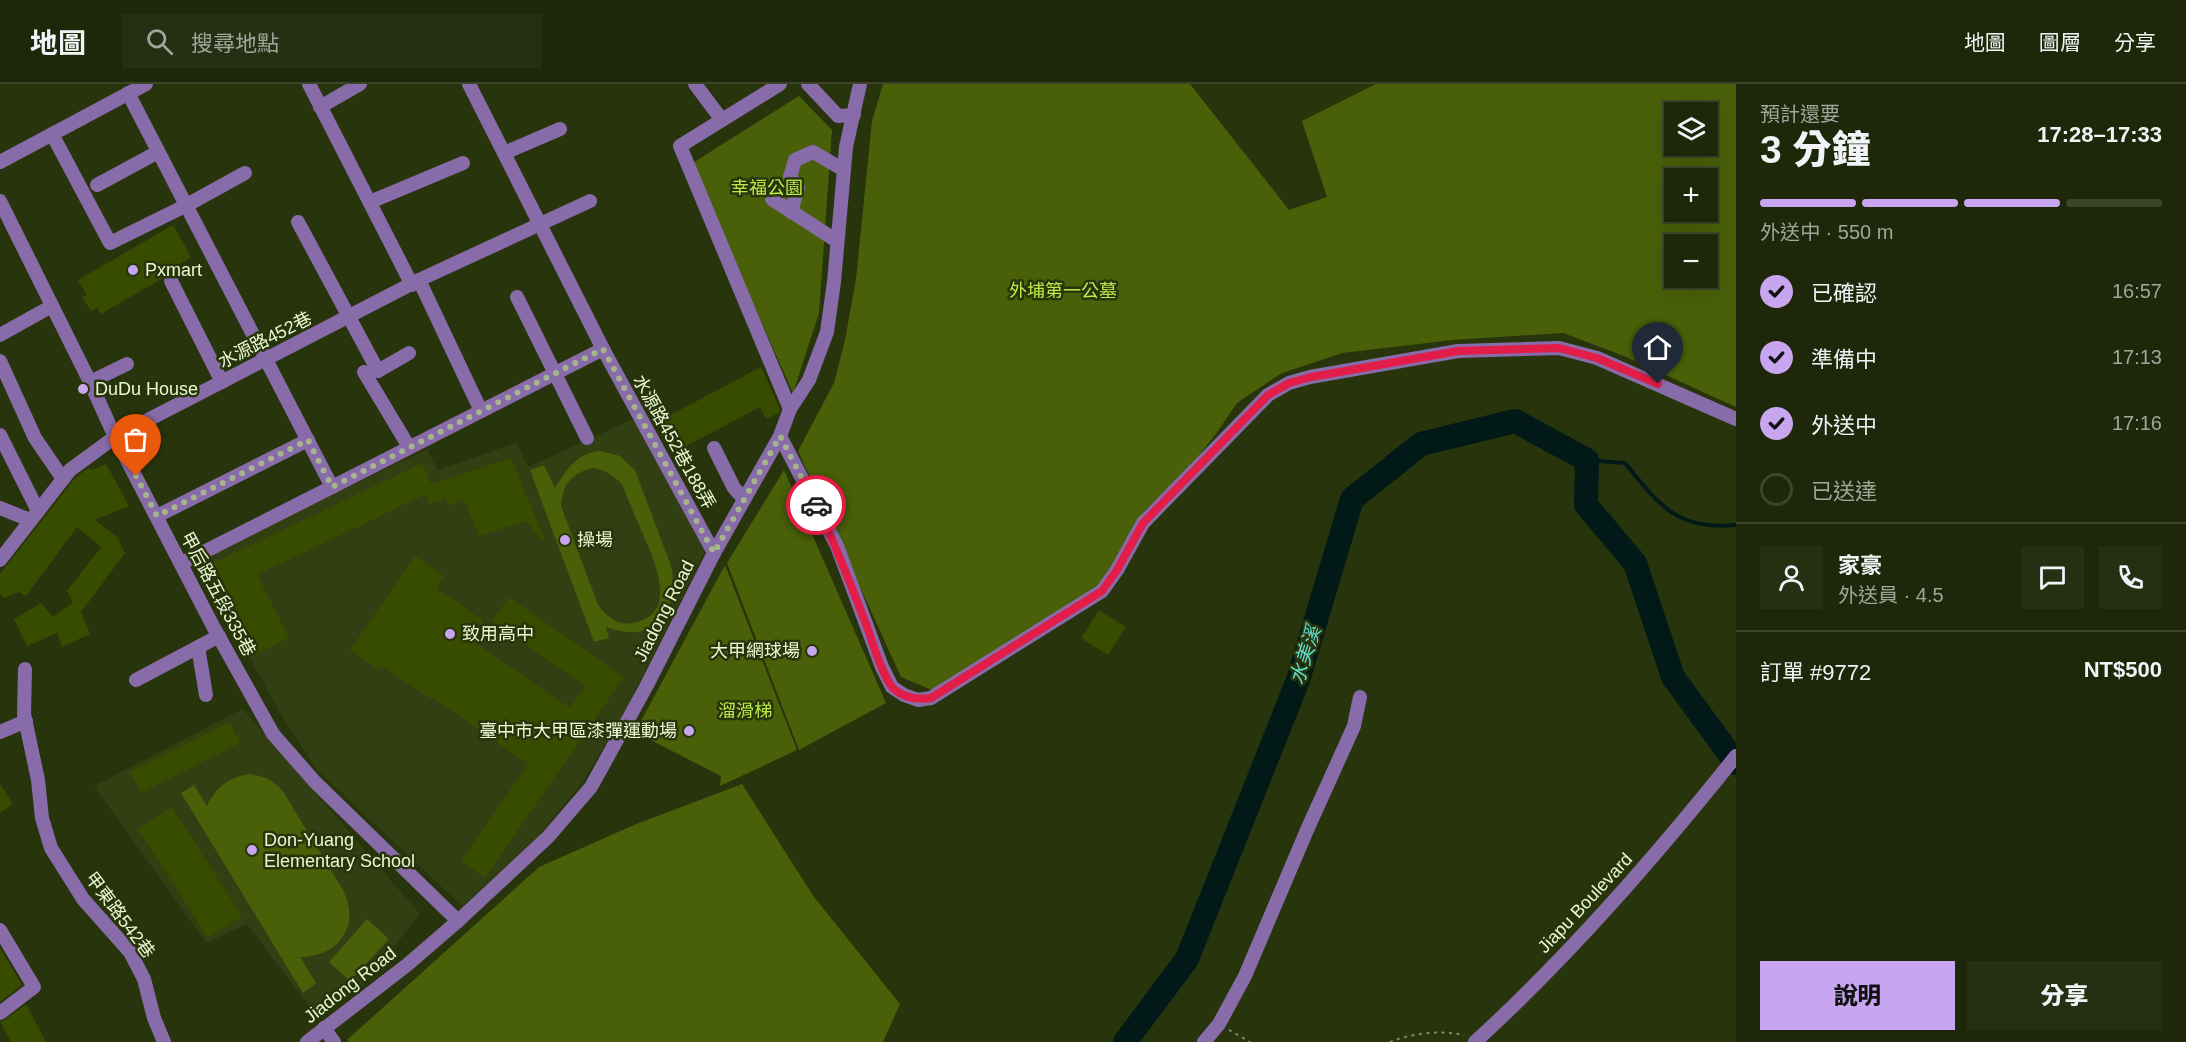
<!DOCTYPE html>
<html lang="zh-TW">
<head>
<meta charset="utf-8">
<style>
	body { margin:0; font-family:Helvetica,"Noto Sans TC",sans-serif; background:#262f12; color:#f1f3f6; height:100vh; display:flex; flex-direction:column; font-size:22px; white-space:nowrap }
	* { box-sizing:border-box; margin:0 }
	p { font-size:20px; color:#a1a59c }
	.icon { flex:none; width:33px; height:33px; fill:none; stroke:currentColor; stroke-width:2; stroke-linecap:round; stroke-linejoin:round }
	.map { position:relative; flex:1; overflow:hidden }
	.drawer { display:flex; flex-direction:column; background:#1e2709; width:450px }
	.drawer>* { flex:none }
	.fabs { position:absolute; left:1664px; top:18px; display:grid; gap:12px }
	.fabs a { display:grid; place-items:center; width:54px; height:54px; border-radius:0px; background:#1e2709; box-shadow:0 6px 24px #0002,0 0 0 2px #3c442a; font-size:30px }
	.pin { position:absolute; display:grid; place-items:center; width:51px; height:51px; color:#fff; margin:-62px -26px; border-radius:50% 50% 50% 0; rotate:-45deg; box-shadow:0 0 6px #0007 }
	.pin .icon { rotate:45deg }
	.courier { position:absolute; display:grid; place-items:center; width:60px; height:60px; margin:-30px; border:4px solid #e11d48; border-radius:50%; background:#fff; color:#222; box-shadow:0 2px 8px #0007 }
	.head em { font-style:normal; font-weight:800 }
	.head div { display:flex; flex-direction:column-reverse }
	.head { display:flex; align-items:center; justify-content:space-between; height:102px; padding:0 24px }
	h1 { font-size:39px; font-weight:800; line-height:45px }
	.bar { display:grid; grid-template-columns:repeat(4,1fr); gap:9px 6px; align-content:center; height:72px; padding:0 24px }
	.bar i { height:8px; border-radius:4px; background:#3c442a }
	.bar .active { background:#c7a6ef }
	.bar p { grid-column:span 4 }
	.line { display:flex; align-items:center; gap:15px; padding:0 24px; border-top:2px solid #3c442a }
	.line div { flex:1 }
	.round { display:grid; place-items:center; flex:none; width:63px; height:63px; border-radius:0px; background:#262f12 }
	ol { padding:0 24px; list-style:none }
	li { display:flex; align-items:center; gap:18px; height:66px }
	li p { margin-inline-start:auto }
	li .icon { padding:6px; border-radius:50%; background:#c7a6ef; color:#111; stroke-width:4 }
	li:last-child { color:#a1a59c }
	li i { width:33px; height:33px; border:3px solid #3c442a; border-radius:50% }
	.action { display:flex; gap:12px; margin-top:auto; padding:12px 24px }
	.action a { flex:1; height:69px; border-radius:0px; background:#c7a6ef; color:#111; font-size:24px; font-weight:800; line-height:69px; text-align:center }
	.action a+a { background:#262f12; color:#f1f3f6 }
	header { display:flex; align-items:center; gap:36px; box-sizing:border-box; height:84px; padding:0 30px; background:#1e2709; border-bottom:2px solid #3c442a }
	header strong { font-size:28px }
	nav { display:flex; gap:33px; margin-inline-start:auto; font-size:21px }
	.search { width:420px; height:54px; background:#262f12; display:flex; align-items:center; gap:15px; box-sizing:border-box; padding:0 21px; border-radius:0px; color:#a1a59c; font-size:22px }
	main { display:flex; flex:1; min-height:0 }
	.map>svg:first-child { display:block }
</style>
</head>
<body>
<header>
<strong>地圖</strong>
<div class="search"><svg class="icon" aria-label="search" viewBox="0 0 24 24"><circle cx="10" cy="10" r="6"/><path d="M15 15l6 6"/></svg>搜尋地點</div>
<nav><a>地圖</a><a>圖層</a><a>分享</a></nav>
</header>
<main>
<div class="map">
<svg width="1736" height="958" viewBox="0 0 1736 958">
	<rect width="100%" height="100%" fill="#28340c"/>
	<!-- built -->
	<g fill="#313f12">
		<path d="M636,334l69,133 -80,160 -42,71 -46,55 -75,69 -145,-136 -39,-60 -81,-151 230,-110 10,21 80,-27 11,24z"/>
		<path d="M243,625l177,205 -55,70 -47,34 -71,-94 -41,19 -112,-157z"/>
	</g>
	<!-- green -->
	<g fill="#496009" fill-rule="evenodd">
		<path d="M883,0h307l99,126 38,-13 -25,-76 74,-37h360v323l-112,-51 -61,-23 -110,7 -111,13 -62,21 -43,29 -19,28 -30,39 -44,41 -34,70 -178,109 -31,-13 -103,-226 36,-68 11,-43 11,-61 16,-158zM1674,28h33v34h-33zM1674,94h33v34h-33zM1674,160h33v34h-33z"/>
		<path d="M799,12l33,34 -13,183 -26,80 -102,-229z"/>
		<path d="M600,367l20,5 15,14 35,93c5,13 2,20 0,33 0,3 1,6 0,9 -1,7 -6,11 -11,16 -16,15 -33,13 -53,6l3,11 -15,4 -64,-172 14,-5 11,23c12,-19 22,-35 45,-37zM594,384c12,3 19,7 28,16 6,16 13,32 20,48 11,26 39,83 -9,91 -15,3 -26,-6 -35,-18l-37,-99c1,-21 11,-34 33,-38z"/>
		<path d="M784,386l102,233 -87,47 -72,-187z"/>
		<path d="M725,481l72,185 -77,36 1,-10 -86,-44z"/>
		<path d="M250,690c15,2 25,7 34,19l59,97c18,36 -4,67 -43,67l16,26 -13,10 -122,-200 13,-8 13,21c9,-19 22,-29 43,-32z"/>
		<path d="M742,700l72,113 86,107 -17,38h-534l-2,-2 192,-173 95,-42z"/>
		<path d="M367,835l22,20 -39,42 -21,-19z"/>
	</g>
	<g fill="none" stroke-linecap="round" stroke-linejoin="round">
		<!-- stream -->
		<path stroke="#021a17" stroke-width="4" d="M1587,376l38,3c33,41 52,68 111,62"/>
		<!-- river -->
		<path stroke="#021a17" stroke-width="24" d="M1125,958l62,-83 111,-279 54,-181 69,-55 94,-23 72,39 -1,45 49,58 38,114 63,86"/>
	</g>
	<!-- building -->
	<g fill="#384c00">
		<path d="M173,141l18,32 -20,12 2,3 -7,1 -3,5 -62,36 -4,-6 -6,3 -9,-14 5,-2 -9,-15z"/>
		<path d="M761,283l19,42 -1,4 -13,6 -6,-12 -85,45 -16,-31z"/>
		<path d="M511,374l33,80 -2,2 -16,-19 -47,15 -15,-36 -16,6 -3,-7 -15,5 -4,-10 -169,81 32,63 -31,15 -44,-90 208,-100 9,21z"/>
		<path d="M106,380l23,42 -34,14 22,17 8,16 -44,59 9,22 -28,13 -5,-14 -30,13 -13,-27 27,-16 12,14 20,-14 -6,-12 34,-44 -24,-20 -51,69 -7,-4 -16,6 -3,-5v-19l76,-97 12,-9 4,2z"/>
		<path d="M415,472l29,20 -8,12 48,33 -13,19 99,68 15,-22 -93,-65 17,-24 115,80 -139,201 -24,-17 67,-97 -96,-67 -1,2 -49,-33 -3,4 -29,-20z"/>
		<path d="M1099,526l27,17 -18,28 -27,-17z"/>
		<path d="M230,638l10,21 -99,50 -11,-21z"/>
		<path d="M0,700l13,20 -13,9z"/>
		<path d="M172,723l70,109 -34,22 -70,-109z"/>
		<path d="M0,864l22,37 -22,17z"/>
		<path d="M26,920l20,38h-35l-11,-20 5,-2z"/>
	</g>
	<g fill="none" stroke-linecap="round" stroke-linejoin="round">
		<!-- path -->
		<g stroke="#7c8a63" stroke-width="2" stroke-dasharray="3 4.5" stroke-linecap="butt">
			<path d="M1229,946l21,12"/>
			<path d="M1390,958c21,-9 51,-12 74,-7"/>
		</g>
		<!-- minor -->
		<g stroke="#886ba9" stroke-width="14">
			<path d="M309,0l103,201"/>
			<path d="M469,0l134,265 111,204"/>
			<path d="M695,0l27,36"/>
			<path d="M780,0l-100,62 110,263"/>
			<path d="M808,0l30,32 16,-1"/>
			<path d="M128,9l204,394 271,-138"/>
			<path d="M320,23l40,-23"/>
			<path d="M52,50l58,109 77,-38 58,-32"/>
			<path d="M504,69l56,-24"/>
			<path d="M0,78l146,-78"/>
			<path d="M97,101l61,-33"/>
			<path d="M772,115l65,42"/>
			<path d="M0,117l90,181 25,55 99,191 59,106 42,48 143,139"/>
			<path d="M370,118l93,-39"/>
			<path d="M791,128l7,-25 -8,-10 5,-17 18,-8 31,18"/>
			<path d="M298,138l80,149 31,-18"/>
			<path d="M419,196l62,131"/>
			<path d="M171,197l51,101"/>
			<path d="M517,213l70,141"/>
			<path d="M0,251l52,-29"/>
			<path d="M0,277l35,77 28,41"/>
			<path d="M364,288l45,75"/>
			<path d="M90,298l37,-18"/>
			<path d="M0,351l38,76"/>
			<path d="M780,352l57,110 45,121 10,20 12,8 14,5 13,-2 171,-107 15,-21 26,-47 125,-128 21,-12 21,-6 148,-26 101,-3 38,10 139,61"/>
			<path d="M714,364l20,40 10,11"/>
			<path d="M0,424l30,12"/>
			<path d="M157,432l151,-76"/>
			<path d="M0,476l70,-90 45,-33 304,-157 171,-79"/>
			<path d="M182,479l150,-76"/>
			<path d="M198,563l8,48"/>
			<path d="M25,585l-1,45 14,66 4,38 9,30 32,51 47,53 14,27 10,39 10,24"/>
			<path d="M136,596l83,-44"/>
			<path d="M0,648l26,-11"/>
			<path d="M0,846l34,57 -34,26"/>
			<path d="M324,944l10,14"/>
			<path d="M307,958l100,-77 51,-44 90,-84 43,-50 55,-100 68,-134 66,-117 10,-27 19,-29 18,-48 7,-50 12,-135 14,-63"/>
			<path d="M1204,958l15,-18 26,-48 62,-146 47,-104 6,-29"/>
			<path d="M1475,958c95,-87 180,-185 261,-286"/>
		</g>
	</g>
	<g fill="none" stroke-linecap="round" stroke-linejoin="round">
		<!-- done -->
		<path stroke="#a6b48d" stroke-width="6" stroke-dasharray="0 10.8" d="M136,392l21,40 151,-76 24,47 271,-138 111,204 66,-117 36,69"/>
		<!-- route -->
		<path stroke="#e11d48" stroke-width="8" d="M816,421c20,40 34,78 50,119 6,16 16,52 27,64 10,10 24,12 38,10l171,-107 15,-21 26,-47 125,-128 21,-12 22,-6 147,-26 101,-3 38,10 61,26"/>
	</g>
	<!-- markers -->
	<g fill="#c7a6ef" stroke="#28340c" stroke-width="2">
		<circle cx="133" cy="186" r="6"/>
		<circle cx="83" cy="305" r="6"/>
		<circle cx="565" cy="456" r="6"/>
		<circle cx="450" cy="550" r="6"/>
		<circle cx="812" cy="567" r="6"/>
		<circle cx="689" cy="647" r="6"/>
		<circle cx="252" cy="766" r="6"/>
	</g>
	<g text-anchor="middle" stroke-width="5" stroke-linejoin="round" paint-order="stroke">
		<!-- park labels -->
		<g font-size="18" fill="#baea48" stroke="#28340c">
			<text x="767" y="110">幸福公園</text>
			<text x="1063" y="213">外埔第一公墓</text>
			<text x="745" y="633">溜滑梯</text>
		</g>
		<!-- poi labels -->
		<g font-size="18" fill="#eaf9d3" stroke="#28340c" text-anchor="start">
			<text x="145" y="192">Pxmart</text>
			<text x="95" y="311">DuDu House</text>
			<text x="577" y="462">操場</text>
			<text x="462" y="556">致用高中</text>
			<text x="800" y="573" text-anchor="end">大甲網球場</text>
			<text x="677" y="653" text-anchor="end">臺中市大甲區漆彈運動場</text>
			<text x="264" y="762">Don-Yuang<tspan x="264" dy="21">Elementary School</tspan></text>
		</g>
		<!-- street labels -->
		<g font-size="18" fill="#eaf9d3" stroke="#28340c">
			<text transform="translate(265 256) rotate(-27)" y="6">水源路452巷</text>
			<text transform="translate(674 358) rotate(61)" y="6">水源路452巷188弄</text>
			<text transform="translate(218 510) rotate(62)" y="6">甲后路五段335巷</text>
			<text transform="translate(664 527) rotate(-63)" y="6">Jiadong Road</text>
			<text transform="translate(1585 819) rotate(-47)" y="6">Jiapu Boulevard</text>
			<text transform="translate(120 831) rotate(53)" y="6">甲東路542巷</text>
			<text transform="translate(350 901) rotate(-38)" y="6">Jiadong Road</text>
		</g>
		<!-- water labels -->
		<g font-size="20" font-style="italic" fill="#61dfd0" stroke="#28340c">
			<text transform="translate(1305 571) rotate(-72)" y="7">水美溪</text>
		</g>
	</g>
</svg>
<div class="fabs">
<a><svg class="icon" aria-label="layers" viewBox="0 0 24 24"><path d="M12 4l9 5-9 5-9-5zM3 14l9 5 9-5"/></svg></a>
<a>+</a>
<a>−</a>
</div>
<div class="pin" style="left:136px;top:392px;background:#ea580c"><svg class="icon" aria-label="bag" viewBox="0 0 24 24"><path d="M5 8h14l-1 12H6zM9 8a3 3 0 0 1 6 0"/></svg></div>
<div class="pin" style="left:1658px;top:300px;background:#1f2937"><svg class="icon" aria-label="home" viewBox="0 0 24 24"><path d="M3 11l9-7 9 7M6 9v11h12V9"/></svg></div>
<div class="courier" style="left:816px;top:421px"><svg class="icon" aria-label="car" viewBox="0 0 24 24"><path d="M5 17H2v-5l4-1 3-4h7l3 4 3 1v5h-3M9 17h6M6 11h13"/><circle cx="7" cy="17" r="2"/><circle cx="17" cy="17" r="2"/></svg></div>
</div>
<section class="drawer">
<div class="head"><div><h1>3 分鐘</h1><p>預計還要</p></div><em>17:28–17:33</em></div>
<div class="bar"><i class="active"></i><i class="active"></i><i class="active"></i><i></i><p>外送中 · 550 m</p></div>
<ol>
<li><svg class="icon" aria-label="check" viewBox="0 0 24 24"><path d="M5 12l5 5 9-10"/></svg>已確認<p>16:57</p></li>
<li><svg class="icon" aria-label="check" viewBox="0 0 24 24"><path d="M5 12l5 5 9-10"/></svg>準備中<p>17:13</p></li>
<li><svg class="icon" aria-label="check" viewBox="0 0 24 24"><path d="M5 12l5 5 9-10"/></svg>外送中<p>17:16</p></li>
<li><i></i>已送達</li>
</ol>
<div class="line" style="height:108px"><a class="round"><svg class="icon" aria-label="person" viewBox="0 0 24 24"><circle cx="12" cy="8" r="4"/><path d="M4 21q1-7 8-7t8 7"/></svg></a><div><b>家豪</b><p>外送員 · 4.5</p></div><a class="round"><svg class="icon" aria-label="chat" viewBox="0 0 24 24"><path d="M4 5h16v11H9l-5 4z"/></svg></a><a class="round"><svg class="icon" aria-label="phone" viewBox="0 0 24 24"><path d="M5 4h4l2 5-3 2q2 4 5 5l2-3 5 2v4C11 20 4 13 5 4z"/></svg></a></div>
<div class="line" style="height:78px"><div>訂單 #9772</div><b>NT$500</b></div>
<div class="action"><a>說明</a><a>分享</a></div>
</section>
</main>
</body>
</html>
